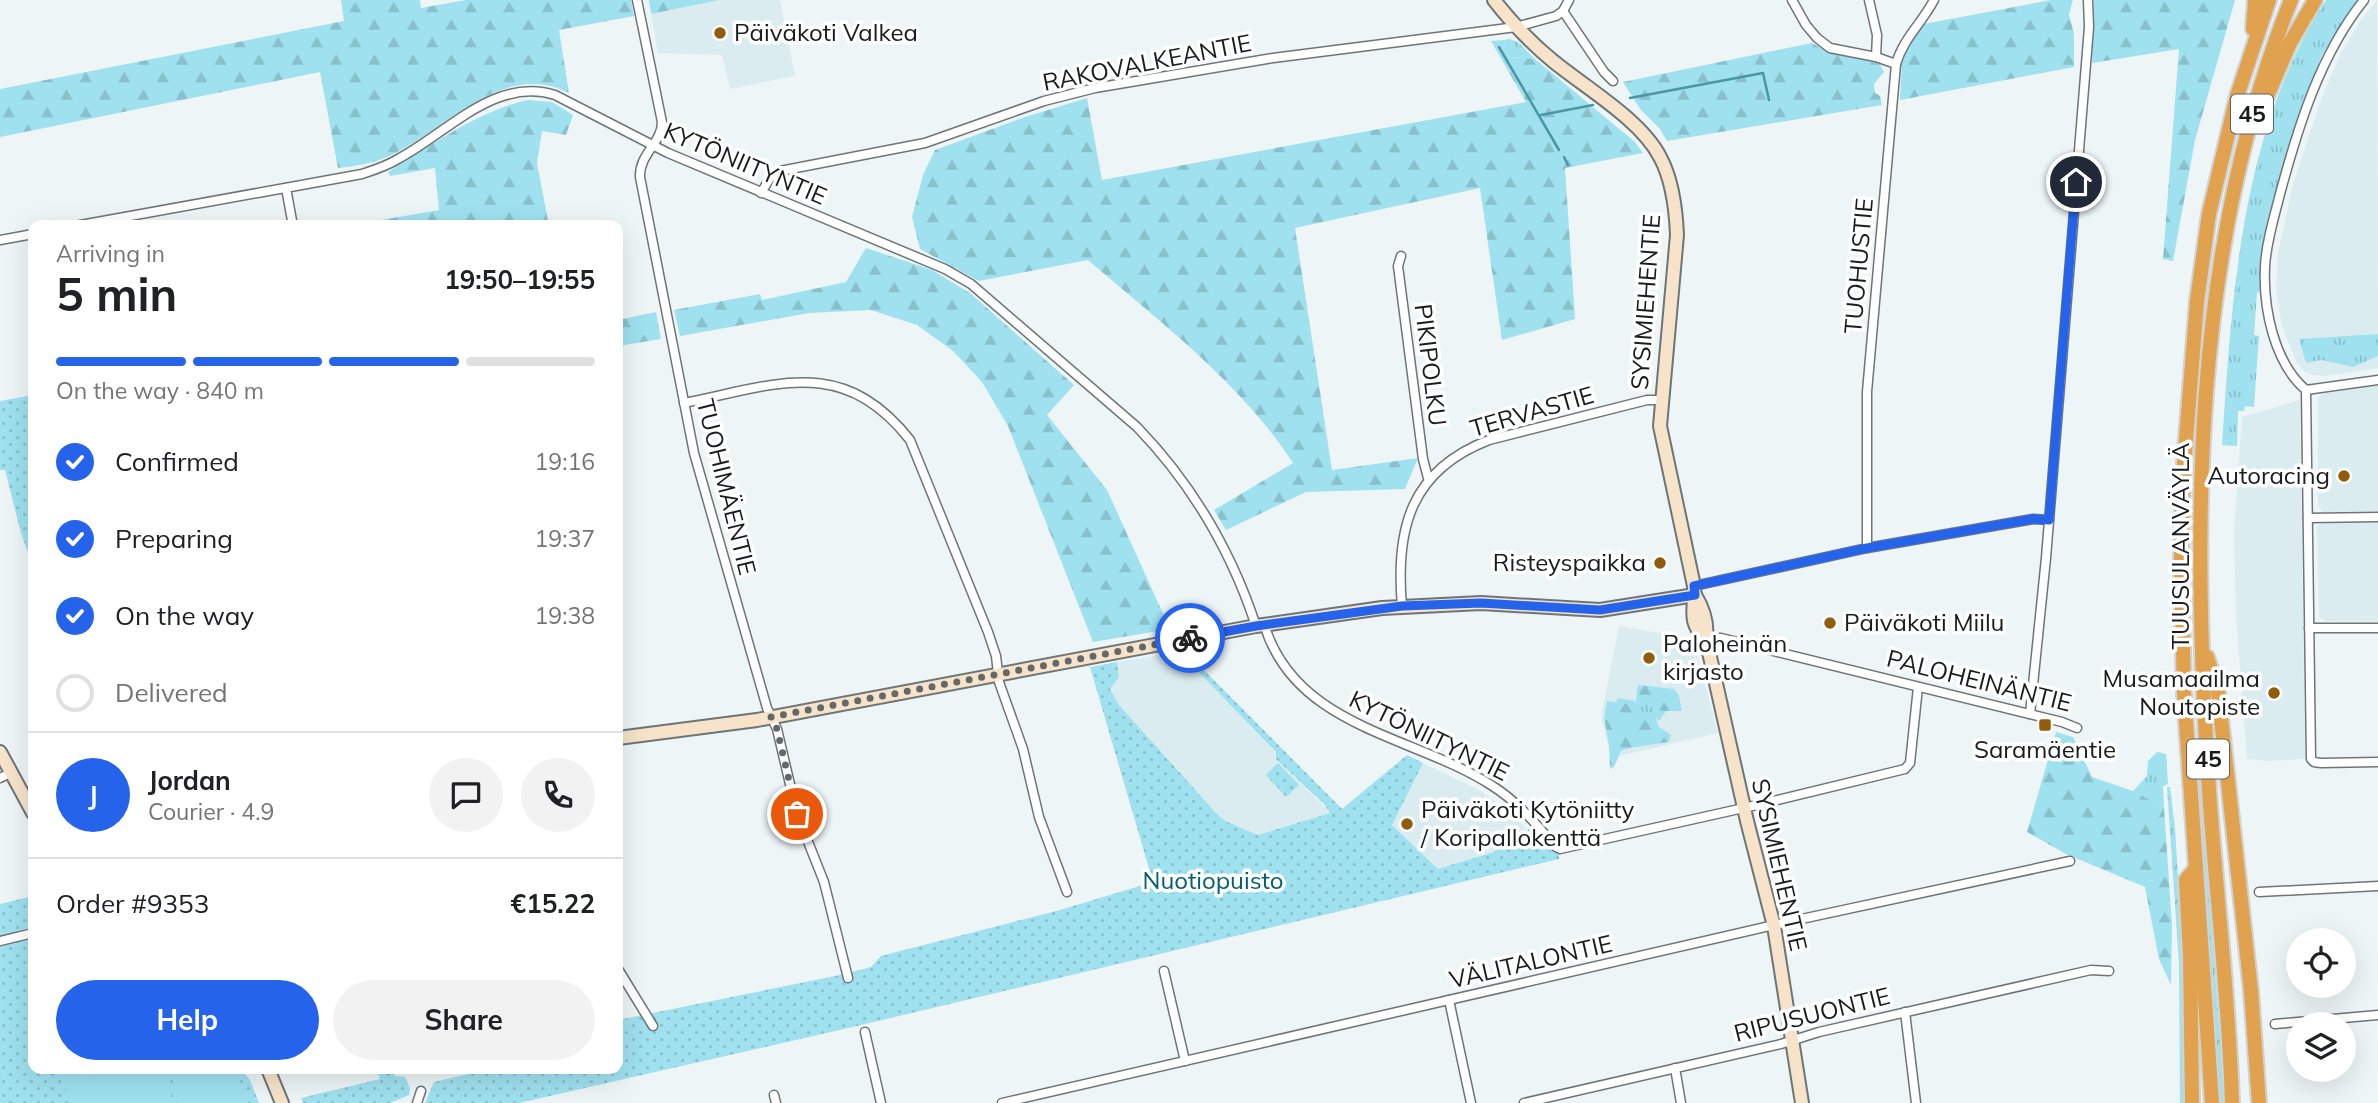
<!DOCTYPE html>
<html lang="en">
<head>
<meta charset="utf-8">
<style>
	body { margin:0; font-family:Mulish,sans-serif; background:#f2f2f2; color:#202124; height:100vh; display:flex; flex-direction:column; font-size:26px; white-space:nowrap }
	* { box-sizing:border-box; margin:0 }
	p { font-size:23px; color:#757577 }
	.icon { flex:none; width:38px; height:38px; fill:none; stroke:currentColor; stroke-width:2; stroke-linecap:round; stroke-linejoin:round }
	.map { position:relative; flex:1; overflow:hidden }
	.panel { position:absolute; left:28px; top:220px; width:595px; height:854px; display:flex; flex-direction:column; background:#fff; border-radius:14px; box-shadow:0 7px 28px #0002 }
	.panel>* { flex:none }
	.fabs { position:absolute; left:2286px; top:928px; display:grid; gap:14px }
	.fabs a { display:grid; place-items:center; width:70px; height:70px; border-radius:50%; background:#fff; box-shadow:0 7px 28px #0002; font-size:35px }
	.pin { position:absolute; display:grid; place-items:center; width:60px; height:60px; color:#fff; margin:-30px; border:4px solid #fff; border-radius:50%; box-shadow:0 2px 7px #0007 }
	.courier { position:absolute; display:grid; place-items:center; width:70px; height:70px; margin:-35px; border:5px solid #2563eb; border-radius:50%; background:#fff; color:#222; box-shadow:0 2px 9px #0007 }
	.summary em { font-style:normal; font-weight:700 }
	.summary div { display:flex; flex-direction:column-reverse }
	.summary { display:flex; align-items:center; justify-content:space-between; height:119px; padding:0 28px }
	h1 { font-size:46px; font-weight:700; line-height:52px }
	.bar { display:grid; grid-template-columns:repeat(4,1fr); gap:10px 7px; align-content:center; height:84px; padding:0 28px }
	.bar i { height:9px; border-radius:5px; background:#e0e0e0 }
	.bar .active { background:#2563eb }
	.bar p { grid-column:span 4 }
	.line { display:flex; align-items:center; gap:18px; padding:0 28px; border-top:2px solid #e0e0e0 }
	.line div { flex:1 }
	.round { display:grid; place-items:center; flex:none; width:74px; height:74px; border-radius:37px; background:#f2f2f2 }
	ol { padding:0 28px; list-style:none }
	li { display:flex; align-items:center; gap:21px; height:77px }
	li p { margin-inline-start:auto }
	li .icon { padding:7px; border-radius:50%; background:#2563eb; color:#fff; stroke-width:4 }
	li:last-child { color:#757577 }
	li i { width:38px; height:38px; border:4px solid #e0e0e0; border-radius:50% }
	.button { display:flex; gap:14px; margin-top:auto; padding:14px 28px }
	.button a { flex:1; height:80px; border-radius:42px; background:#2563eb; color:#fff; font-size:28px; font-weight:700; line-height:80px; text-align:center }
	.button a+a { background:#f2f2f2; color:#202124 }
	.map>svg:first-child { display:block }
</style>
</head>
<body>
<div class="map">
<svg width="2378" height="1103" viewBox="0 0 2378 1103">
	<defs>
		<pattern id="grass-tufts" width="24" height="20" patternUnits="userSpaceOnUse" patternTransform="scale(1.75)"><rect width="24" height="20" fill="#9fe1ef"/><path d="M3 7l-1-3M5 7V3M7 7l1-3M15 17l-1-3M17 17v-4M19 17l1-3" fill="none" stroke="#88c0cc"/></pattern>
		<pattern id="forest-firs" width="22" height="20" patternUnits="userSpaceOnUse" patternTransform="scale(1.75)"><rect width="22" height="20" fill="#9fe1ef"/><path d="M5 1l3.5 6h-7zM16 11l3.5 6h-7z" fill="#88c0cc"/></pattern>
		<pattern id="park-dots" width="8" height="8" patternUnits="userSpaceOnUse" patternTransform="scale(1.75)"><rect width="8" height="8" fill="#9fe1ef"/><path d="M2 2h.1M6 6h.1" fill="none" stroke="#88c0cc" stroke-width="1.8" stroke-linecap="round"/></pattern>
	</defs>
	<rect width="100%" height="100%" fill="#edf5f7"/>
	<!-- built -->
	<g fill="#daecf0">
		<path d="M719,0h61l15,76 -65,13 -8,-34 -64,-2 -7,-39z"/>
		<path d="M2377,0l1,368 -53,8 -12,-1 -9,-4 -8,-10 -14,-35 -6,-37 2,-37 15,-68 27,-82 20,-47 21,-35z"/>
		<path d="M2378,385v126l-55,1 -5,-6v-107l4,-5z"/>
		<path d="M2300,400l5,359 -37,2 -21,-2 -11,-143 -2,-84 8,-115z"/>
		<path d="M2378,522v100l-53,-1 -6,-4 -2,-90 4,-4z"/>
		<path d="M1619,626l74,13 25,94 -107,25 -10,-41z"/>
		<path d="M1179,652l97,101v6l55,54 -73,22 -33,-14 -9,-8 -97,-108 -9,-16 9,-12 -2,-15z"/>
		<path d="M1423,763l60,29 31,24 14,14 -34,22 -56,17 -46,-44z"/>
	</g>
	<!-- grass -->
	<g fill="url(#grass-tufts)">
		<path d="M2326,0h31l-35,55 -29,76 -15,50 -16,69 -2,41 -3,2 -3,42 5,1 -5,71 -9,-1 -1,5h-6l-1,35 -15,-1c10,-150 19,-315 104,-445z"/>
		<path d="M1510,39l8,3 17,17 -25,-2 -11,-9 6,-2 -1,-6z"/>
		<path d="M2378,334v22l-25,11 -32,-7 -15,3 -7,-24z"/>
		<path d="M1618,698l17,3 2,3h11l18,7 -7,10 -3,-4 -40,-15z"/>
		<path d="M2157,752l9,2 2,30 -5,2 1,21 -31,-16 14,-15 1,-15z"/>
		<path d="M2196,763h3l26,340h-5z"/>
		<path d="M2167,787h3l5,41 8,131 2,144h-5l-1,-139z"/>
	</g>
	<!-- forest -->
	<g fill="url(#forest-firs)">
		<path d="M341,0h79l1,8 45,-8h165l3,16 -75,14 10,63c-68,-35 -128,42 -184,65 -15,6 -31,8 -47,10l-18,-96 -320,65v-48l344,-68z"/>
		<path d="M649,0h70l-68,14z"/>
		<path d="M2051,0h22l-4,14 5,20v33l-174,33 2,-42 22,-34z"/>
		<path d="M2094,0h141l-40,140 -22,121 -10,-2 16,-210 -87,14z"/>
		<path d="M1504,40l1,6 -5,2 10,9 25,2 100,83 8,11 -78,15 10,151 -73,21 -22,-152 -185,40 37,242 86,-12 -13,31 -99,3 -80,38 -12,-20 79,-47c-52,-80 -133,-141 -205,-203l-109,21 -59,-32 -8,-32 11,-42 12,-25 90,-33 62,-19 15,82 424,-78 -35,-61z"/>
		<path d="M1812,43l13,7 55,14 4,8 -10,12 1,9 5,3 2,9 -215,36 -7,-12 -19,-19 -18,-28z"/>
		<path d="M528,100l24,2 21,13 -7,20 -24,-4 -5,32 12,63h-178l-1,-4 69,-12 -4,-42 -45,8 -2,-4c46,-28 87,-60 140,-72z"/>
		<path d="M866,248l66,22 38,23 104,92 -27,30 60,75 63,139 -77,13 -85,-216 -26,-44 -29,-31 -36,-26 -46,-15 -62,3 -129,23 -6,-26 86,-16 2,6 84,-18z"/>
		<path d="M656,312l5,27 -43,7v-26z"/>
		<path d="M1639,685l35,4 5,7 3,15h-20l-14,-7h-12l1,-15z"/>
		<path d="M1607,701l19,3 30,13 2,9 13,9 -2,7 -40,6 -8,3 -7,16 -4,2 -1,-24 -5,-27z"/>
		<path d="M2056,732l17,5 19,40 41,14 31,16 8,119 -1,59 -12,-26 -14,-72 -79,-33 -39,-22z"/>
	</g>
	<!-- park -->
	<g fill="url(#park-dots)">
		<path d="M33,395v171l-12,-33 -16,-63h-5v-69z"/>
		<path d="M1191,648l-2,7 153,154 65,-54 16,8 -31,62 46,44 56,-17 37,-24 19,22 9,5v4l-702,167 -338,77h-94l9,-21 55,-13h129v-49l222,-45 31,-8 10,-11 179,-46 93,-28 -63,-215 27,-5 2,15 -9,12 9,16 97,108 9,8 33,14 72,-22 -6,-9 -48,-45v-7l-97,-100z"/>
		<path d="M1278,763l21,22 -13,12 -20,-22z"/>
		<path d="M33,896v31l-33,8v-31z"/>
		<path d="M33,937v132h208l9,11 9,23h-259v-158z"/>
		<path d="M376,1069h16l3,7 10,1 5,11 -1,7 -19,8h-87l-2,-5 79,-19z"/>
	</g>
	<!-- garden -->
	<g fill="#9fe1ef">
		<path d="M61,1069h105l7,34h-104z"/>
		<path d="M170,1069h64l15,34h-71z"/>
	</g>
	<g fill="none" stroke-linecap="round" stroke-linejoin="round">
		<!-- stream -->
		<g stroke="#4a96a5" stroke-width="2.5">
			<path d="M1499,47l60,103"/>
			<path d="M1630,98l133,-25 6,27"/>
			<path d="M1541,115l52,-10"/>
			<path d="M1564,157l4,8"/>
		</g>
		<!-- street casing -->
		<g stroke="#6e7577" stroke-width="11">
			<g id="street">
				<path d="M637,0l25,122c0,21 -23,32 -22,55l54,276 73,255 10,21 20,85 27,68 24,96"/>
				<path d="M1792,0l14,25 11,13 13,10 46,9 20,7"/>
				<path d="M1869,0l8,35 -1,22"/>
				<path d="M2364,0c-44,55 -66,127 -84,194 -6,24 -14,49 -15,73 -2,41 9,96 41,123l5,369 3,3 7,1 57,-1"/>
				<path d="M1563,11l41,61 9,9"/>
				<path d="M286,188l7,38"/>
				<path d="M761,193l9,-15 10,-7 145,-28 119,-42 51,-13 178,-30 243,-31 40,-11 7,-5 6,-11"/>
				<path d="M75,226l287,-52c12,-4 25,-8 36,-15 48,-25 97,-83 157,-64l113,58 277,116 26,15 166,143c55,57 94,123 119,199"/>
				<path d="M0,240l33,-6"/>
				<path d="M1401,256l-3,10 25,193 5,19"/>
				<path d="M2306,390l72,-10"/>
				<path d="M684,403c91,-18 158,-49 226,37l78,192 8,24 3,26 24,67 16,68 28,75"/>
				<path d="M2308,518l70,-1"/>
				<path d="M1867,548v-156l29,-328c7,-25 26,-41 38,-64"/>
				<path d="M1694,586l173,-38 166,-29 16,1"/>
				<path d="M1402,606c-7,-78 9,-136 87,-166l158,-40h14"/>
				<path d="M1264,624c31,104 149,111 227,161 26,16 45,39 65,62l4,2 197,-44 148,-36 5,-6 8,-76"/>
				<path d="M2309,628h69"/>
				<path d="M1706,639l15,-1 341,84 15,6"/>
				<path d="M2030,714l16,-156 43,-531 -1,-27"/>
				<path d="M0,778l10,-5"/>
				<path d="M2259,892l119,-6"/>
				<path d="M0,941l33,-8"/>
				<path d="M618,969l35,57"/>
				<path d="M1164,971l21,90"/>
				<path d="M1449,1000l22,103"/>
				<path d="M1905,1012l11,91"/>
				<path d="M2275,1024l103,-9"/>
				<path d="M865,1032l16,71"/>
				<path d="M1675,1068l6,35"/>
				<path d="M774,1095l2,8"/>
				<path d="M417,1103l4,-12"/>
				<path d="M1002,1103l781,-180 287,-62"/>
				<path d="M1524,1103l257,-59 38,-12 272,-62 18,1"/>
			</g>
		</g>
		<!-- secondary casing -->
		<g stroke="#6e7577" stroke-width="16">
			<g id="secondary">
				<path d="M1494,0c18,23 37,43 59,61 33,27 88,59 107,96 12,22 16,53 17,78l-17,191 34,160c2,21 -8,36 12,53"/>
				<path d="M1695,595c8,13 13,28 11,44l41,182 27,105 28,177"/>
				<path d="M618,738l139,-18 499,-94 126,-18 99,-5 119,7 95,-15"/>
				<path d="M0,752l33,61"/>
				<path d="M268,1069l14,34"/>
			</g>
		</g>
		<!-- highway casing -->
		<g stroke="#d1d2d2" stroke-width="18">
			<g id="highway">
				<path d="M2253,29l2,-29"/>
				<path d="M2261,110l29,-67 25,-43"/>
				<path d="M2207,657l11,34 33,300 8,112"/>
				<path d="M2192,1103l-2,-148 -4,-75 10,-12"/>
				<path d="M2212,1103l-28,-411 -3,-131 2,-84 14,-176 12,-87 28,-118 32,-96"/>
				<path d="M2232,1103c-3,-105 -16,-209 -23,-313 -17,-263 -18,-541 82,-790"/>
			</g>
		</g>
		<!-- street -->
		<use href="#street" stroke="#fff" stroke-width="8"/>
		<!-- secondary -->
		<use href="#secondary" stroke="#f6e3ca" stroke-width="12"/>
		<!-- highway -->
		<use href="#highway" stroke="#e0a24f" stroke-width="14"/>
	</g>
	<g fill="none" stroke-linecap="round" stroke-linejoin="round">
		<!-- done -->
		<path stroke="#636869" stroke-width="7" stroke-dasharray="0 12.6" d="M797,814l-20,-85 -6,-12 419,-79"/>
		<!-- route -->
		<path stroke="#2563eb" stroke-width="9" d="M1190,638l66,-12 146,-20 79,-3 119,7 95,-15 -1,-9 173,-38 166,-29 16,1 27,-338"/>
	</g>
	<!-- markers -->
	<g fill="#8f5d0b" stroke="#fff" stroke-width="2.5">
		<circle cx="720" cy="33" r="7"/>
		<circle cx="2344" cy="476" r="7"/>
		<circle cx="1660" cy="563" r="7"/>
		<circle cx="1830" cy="623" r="7"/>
		<circle cx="1649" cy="658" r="7"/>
		<circle cx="2274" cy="693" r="7"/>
		<rect x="2038" y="718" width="14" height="14" rx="3.5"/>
		<circle cx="1407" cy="824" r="7"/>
	</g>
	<g text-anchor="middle" stroke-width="7" stroke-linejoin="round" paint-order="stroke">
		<!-- shield labels -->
		<g fill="#fff" stroke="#5e6060" stroke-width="2">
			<rect x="2231" y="94.5" width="42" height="39" rx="5"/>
			<rect x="2187" y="739.5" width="42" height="39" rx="5"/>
		</g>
		<g font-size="23" font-weight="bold" fill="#191c1c">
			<text x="2252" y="122">45</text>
			<text x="2208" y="767">45</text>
		</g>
		<!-- poi labels -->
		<g font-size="24" fill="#191c1c" stroke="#fff" text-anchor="start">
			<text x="734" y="41">Päiväkoti Valkea</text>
			<text x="2330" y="484" text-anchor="end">Autoracing</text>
			<text x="1646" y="571" text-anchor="end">Risteyspaikka</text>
			<text x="1844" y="631">Päiväkoti Miilu</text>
			<text x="1663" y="652">Paloheinän<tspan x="1663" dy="28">kirjasto</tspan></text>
			<text x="2260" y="687" text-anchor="end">Musamaailma<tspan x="2260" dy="28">Noutopiste</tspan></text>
			<text x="2045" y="758" text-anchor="middle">Saramäentie</text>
			<text x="1421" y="818">Päiväkoti Kytöniitty<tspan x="1421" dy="28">/ Koripallokenttä</tspan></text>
		</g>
		<!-- street labels -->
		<g font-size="24" fill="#191c1c" stroke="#fff">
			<text transform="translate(1147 63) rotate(-11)" y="8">RAKOVALKEANTIE</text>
			<text transform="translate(745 164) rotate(23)" y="8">KYTÖNIITYNTIE</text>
			<text transform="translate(1859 266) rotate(-85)" y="8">TUOHUSTIE</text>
			<text transform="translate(1646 302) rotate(-86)" y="8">SYSIMIEHENTIE</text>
			<text transform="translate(1430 365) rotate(83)" y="8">PIKIPOLKU</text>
			<text transform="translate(1532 412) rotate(-16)" y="8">TERVASTIE</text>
			<text transform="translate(726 487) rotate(76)" y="8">TUOHIMÄENTIE</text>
			<text transform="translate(2181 546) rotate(-90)" y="8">TUUSULANVÄYLÄ</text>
			<text transform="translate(1979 681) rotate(14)" y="8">PALOHEINÄNTIE</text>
			<text transform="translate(1429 736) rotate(26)" y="8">KYTÖNIITYNTIE</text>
			<text transform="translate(1779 865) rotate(77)" y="8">SYSIMIEHENTIE</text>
			<text transform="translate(1531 962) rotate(-13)" y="8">VÄLITALONTIE</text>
			<text transform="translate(1812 1015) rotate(-14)" y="8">RIPUSUONTIE</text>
		</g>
		<!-- park labels -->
		<g font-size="24" fill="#006170" stroke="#fff">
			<text x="1213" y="889">Nuotiopuisto</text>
		</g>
	</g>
</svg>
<div class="fabs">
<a><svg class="icon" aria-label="locate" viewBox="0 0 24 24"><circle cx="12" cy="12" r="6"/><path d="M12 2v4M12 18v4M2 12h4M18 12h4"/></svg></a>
<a><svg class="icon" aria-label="layers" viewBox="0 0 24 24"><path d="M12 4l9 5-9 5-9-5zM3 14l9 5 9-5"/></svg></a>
</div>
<div class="pin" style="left:797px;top:814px;background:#ea580c"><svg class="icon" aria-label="bag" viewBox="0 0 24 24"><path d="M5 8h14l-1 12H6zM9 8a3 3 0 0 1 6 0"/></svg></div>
<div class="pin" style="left:2076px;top:182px;background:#1f2937"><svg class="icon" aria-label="home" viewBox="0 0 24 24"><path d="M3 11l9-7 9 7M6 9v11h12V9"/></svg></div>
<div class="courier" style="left:1190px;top:638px"><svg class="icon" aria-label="bike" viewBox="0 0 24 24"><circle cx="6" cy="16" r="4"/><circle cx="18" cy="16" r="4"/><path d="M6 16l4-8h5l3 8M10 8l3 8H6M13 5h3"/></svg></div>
<section class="panel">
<div class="summary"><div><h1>5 min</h1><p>Arriving in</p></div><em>19:50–19:55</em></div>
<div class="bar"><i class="active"></i><i class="active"></i><i class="active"></i><i></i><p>On the way · 840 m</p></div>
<ol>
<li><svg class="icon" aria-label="check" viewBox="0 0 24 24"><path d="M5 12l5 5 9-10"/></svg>Confirmed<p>19:16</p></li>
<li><svg class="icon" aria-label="check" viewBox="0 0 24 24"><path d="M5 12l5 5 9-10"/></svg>Preparing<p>19:37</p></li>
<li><svg class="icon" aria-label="check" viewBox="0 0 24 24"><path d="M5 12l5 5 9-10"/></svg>On the way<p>19:38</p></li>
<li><i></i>Delivered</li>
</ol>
<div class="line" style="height:126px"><b class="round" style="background:#2563eb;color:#fff">J</b><div><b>Jordan</b><p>Courier · 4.9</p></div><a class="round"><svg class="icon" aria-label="chat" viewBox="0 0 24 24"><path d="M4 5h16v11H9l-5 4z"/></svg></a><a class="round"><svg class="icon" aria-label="phone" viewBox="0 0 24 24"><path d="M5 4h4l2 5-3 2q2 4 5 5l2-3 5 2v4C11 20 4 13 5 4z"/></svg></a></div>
<div class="line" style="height:91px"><div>Order #9353</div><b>€15.22</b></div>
<div class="button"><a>Help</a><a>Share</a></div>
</section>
</div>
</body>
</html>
